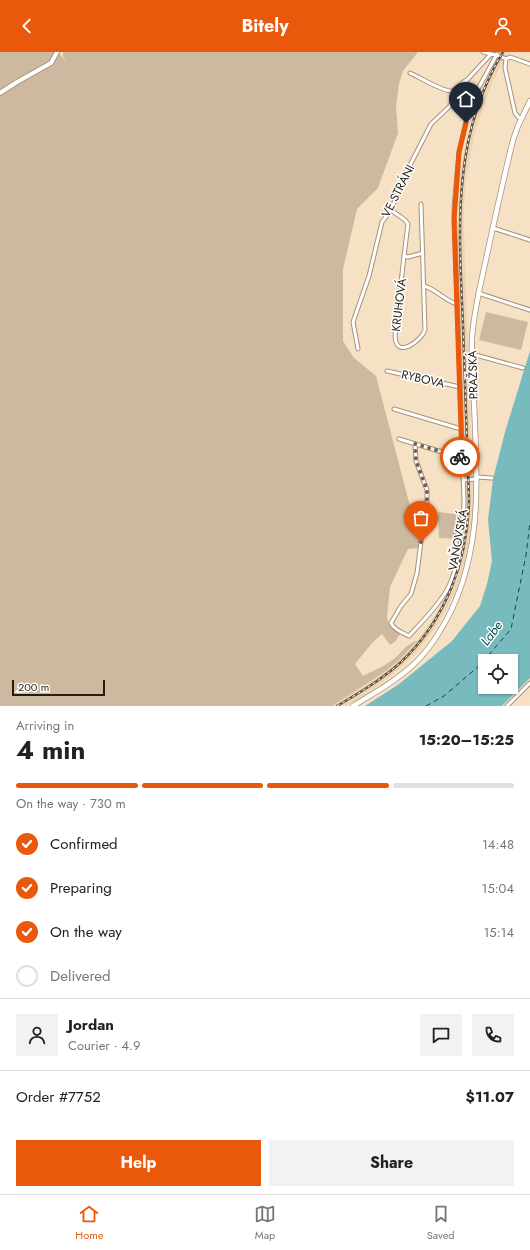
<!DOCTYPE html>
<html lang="en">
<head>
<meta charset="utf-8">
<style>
	body { margin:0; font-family:Jost,sans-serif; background:#f2f2f2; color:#222; height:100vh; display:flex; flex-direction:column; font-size:15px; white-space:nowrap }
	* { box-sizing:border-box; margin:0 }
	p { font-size:13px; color:#767676 }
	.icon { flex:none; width:22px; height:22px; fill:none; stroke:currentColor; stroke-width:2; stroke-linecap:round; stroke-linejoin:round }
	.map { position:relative; height:654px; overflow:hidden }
	.drawer { display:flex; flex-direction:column; background:#fff; flex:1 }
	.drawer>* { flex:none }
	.tools { position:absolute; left:478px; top:602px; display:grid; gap:8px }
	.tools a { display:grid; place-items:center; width:40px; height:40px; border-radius:0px; background:#fff; box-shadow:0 1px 3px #0004; font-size:20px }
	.scale { position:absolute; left:12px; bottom:10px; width:93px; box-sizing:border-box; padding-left:4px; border:2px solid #241c11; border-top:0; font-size:11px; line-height:14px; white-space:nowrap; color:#241c11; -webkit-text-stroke:3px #fff; paint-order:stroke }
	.pin { position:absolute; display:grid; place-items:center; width:34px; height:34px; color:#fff; margin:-41px -17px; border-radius:50% 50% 50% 0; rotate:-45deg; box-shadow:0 0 4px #0007 }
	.pin .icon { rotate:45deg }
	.courier { position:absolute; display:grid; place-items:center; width:40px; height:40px; margin:-20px; border:3px solid #ea580c; border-radius:50%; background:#fff; color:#222; box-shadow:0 1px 5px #0007 }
	.summary em { font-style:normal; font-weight:700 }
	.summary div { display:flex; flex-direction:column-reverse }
	.summary { display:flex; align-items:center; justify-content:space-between; height:68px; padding:0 16px }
	h1 { font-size:26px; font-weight:700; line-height:30px }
	.bar { display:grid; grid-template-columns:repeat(4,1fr); gap:6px 4px; align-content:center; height:48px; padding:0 16px }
	.bar i { height:5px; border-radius:3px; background:#e0e0e0 }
	.bar .on { background:#ea580c }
	.bar p { grid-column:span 4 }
	.line { display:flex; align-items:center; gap:10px; padding:0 16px; border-top:1px solid #e0e0e0 }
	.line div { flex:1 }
	.round { display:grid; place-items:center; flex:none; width:42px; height:42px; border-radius:0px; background:#f2f2f2 }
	ol { padding:0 16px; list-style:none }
	li { display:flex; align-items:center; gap:12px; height:44px }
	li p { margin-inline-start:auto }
	li .icon { padding:4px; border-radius:50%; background:#ea580c; color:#fff; stroke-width:4 }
	li:last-child { color:#767676 }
	li i { width:22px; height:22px; border:2px solid #e0e0e0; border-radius:50% }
	.primary-button { display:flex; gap:8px; margin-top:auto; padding:8px 16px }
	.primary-button a { flex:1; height:46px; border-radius:0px; background:#ea580c; color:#fff; font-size:16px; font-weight:700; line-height:46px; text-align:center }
	.primary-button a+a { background:#f2f2f2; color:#222 }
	header { display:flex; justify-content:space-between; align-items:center; height:52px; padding:0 16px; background:#ea580c; color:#fff; font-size:18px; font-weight:700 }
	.tab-bar { display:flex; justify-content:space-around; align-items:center; height:56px; border-top:1px solid #e0e0e0; background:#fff; font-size:11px; color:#767676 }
	.tab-bar a { display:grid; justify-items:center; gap:2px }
	.tab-bar .on { color:#ea580c }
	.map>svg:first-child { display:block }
</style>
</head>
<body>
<header><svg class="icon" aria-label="back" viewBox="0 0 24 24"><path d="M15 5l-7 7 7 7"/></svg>Bitely<svg class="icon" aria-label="person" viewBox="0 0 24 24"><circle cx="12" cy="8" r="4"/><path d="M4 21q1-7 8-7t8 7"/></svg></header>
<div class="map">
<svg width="530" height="654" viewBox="0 0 530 654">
	<rect width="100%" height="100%" fill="#f7e1c4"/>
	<!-- built -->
	<path fill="#efd4b2" d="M500,0h8l-17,33 -16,46 -9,49 -2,25v24l9,270v22l-7,39 -9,28 -10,20 -11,19 -19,25 -21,20 -33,24 -17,10h-14l51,-33 15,-12 14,-14 18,-24 11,-18 9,-20 9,-27 6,-28 1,-31 -9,-270 2,-49 4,-25 9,-38 13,-35z"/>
	<!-- green -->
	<g fill="#cdb9a0">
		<path d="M0,0h58l8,9 -3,-5v-4h355l-15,19 -4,13 -3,22 2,27 -20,55 -21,21 -14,60v72l11,17 22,18 34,130 16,1 6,-1 -12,42 -12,1 -18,38 -3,30 2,8 11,9 -5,8 -5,3 -8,-11 -10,9 -17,21 8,12c12,-6 22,-10 32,-18 9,-8 10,-13 23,-18l-20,21 -15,12 -51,33h-332z"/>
		<path d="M486,260l42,10 -7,28 -42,-10z"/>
		<path d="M438,460l25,3 -3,24 -21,-1z"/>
	</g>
	<!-- water -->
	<path fill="#78bbbf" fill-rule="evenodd" d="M530,299v327l-28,28h-137l34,-22 53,-43 28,-35 7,-22 5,-23 -4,-41 5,-41 12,-47zM485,609h26v26h-26z"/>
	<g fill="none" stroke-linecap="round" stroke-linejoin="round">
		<!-- ferry -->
		<path stroke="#0a494c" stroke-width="1" stroke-dasharray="5 4" stroke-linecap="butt" d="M426,654l18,-10 36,-31 31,-36 15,-74 4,-33"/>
		<!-- street casing -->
		<g stroke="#a79277" stroke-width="5">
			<g id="street">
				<path d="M483,0l8,2"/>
				<path d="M506,7l-1,9 10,45 6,7"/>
				<path d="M410,21c9,4 33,19 42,18 6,-1 9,-9 15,-11"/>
				<path d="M421,152l4,126c-4,11 -29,30 -30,6l9,-80 4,1 15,-4"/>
				<path d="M391,158l14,10 3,4 -4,32"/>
				<path d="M493,176l37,12"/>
				<path d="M424,234c12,3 21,15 33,18"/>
				<path d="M478,241l52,17"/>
				<path d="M358,297l-5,-27 16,-46 13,-54 9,-12 15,-37 25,-49 18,-17 18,-27 24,-26 9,2 6,3 4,-2 20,7"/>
				<path d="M472,302l51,14"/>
				<path d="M387,319l73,16"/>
				<path d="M394,357l67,20"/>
				<path d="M399,387l63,19"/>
				<path d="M415,393l1,16 11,29v14l-3,14 -7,55 -6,21 -10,12 -10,17c3,7 12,10 18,13 12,-13 31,-32 39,-48 12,-24 15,-59 16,-87l-10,-293 5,-56 9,-39 10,-24 19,-35"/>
				<path d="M477,425l15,1"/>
				<path d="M463,428l14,-1"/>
				<path d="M507,654l23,-23"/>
			</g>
		</g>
		<!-- secondary casing -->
		<g stroke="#a79277" stroke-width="6">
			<path id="secondary" d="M0,41l17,-11 34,-19 6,-11"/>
		</g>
		<!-- primary casing -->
		<g stroke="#a79277" stroke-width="6">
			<path id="primary" d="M353,654c21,-13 43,-25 61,-42 16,-15 27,-33 37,-53 32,-67 26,-136 23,-208 -1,-21 -3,-43 -2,-65 2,-30 10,-59 16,-88 8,-37 16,-73 25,-110l5,-14 12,-25"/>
		</g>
		<!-- street -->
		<use href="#street" stroke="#fff" stroke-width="3"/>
		<!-- secondary -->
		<use href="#secondary" stroke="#fff" stroke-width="4"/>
		<!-- primary -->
		<use href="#primary" stroke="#fff" stroke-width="4.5"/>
		<!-- rail casing -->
		<g stroke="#5f5343" stroke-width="2.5">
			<path id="rail" d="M337,654c22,-13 44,-26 63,-43 46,-43 68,-103 69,-164 -2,-58 -4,-115 -6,-173 -4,-95 -12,-189 40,-274"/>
		</g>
		<!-- rail -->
		<use href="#rail" stroke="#fff" stroke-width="1" stroke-dasharray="3" stroke-linecap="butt"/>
	</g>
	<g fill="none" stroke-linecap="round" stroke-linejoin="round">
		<!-- done -->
		<path stroke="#6e6150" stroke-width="4" stroke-dasharray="0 7.2" d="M421,490l3,-24 3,-14v-14l-11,-29 -1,-17 45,13"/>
		<!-- route -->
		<path stroke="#ea580c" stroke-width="5" d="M460,405l2,1 -8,-238 5,-68 7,-29"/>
	</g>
	<g text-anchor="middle" stroke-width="3" stroke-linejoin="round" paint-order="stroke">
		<!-- street labels -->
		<g font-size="12" fill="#241c11" stroke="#fff">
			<text transform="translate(398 139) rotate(-63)" y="4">VE STRÁNI</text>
			<text transform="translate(399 253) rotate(-83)" y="4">KRUHOVÁ</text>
			<text transform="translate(473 323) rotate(-92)" y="4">PRAŽSKÁ</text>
			<text transform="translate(423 327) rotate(13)" y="4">RYBOVA</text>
			<text transform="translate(458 488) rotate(-80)" y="4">VAŇOVSKÁ</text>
		</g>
		<!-- water labels -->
		<g font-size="13" font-style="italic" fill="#0a494c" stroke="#fff">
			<text transform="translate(491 581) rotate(-53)" y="5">Labe</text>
		</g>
	</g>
</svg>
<div class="tools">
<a><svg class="icon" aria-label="locate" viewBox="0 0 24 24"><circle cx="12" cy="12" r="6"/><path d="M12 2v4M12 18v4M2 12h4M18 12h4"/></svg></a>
</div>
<div class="scale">200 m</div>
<div class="pin" style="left:421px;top:490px;background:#ea580c"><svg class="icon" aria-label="bag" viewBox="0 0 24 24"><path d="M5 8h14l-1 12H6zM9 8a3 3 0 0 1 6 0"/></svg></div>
<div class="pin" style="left:466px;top:71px;background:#1f2937"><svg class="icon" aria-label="home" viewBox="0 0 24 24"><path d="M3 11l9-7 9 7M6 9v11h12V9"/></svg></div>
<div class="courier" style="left:460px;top:405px"><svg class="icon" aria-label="bike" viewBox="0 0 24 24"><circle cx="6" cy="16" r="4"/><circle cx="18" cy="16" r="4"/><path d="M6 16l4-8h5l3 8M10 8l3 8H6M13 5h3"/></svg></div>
</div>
<section class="drawer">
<div class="summary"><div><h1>4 min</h1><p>Arriving in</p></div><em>15:20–15:25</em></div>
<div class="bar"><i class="on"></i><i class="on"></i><i class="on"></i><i></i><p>On the way · 730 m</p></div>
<ol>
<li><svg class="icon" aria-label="check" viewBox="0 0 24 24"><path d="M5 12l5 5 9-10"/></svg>Confirmed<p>14:48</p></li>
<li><svg class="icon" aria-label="check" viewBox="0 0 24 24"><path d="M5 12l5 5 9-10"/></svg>Preparing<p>15:04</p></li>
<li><svg class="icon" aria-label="check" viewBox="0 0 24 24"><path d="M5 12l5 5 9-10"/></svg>On the way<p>15:14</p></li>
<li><i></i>Delivered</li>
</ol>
<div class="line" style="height:72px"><a class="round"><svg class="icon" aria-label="person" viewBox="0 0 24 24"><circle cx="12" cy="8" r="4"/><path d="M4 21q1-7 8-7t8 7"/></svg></a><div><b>Jordan</b><p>Courier · 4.9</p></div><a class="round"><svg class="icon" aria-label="chat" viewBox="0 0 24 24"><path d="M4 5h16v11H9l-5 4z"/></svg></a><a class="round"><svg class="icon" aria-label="phone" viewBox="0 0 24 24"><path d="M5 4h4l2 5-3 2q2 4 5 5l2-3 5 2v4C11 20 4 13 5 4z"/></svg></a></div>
<div class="line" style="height:52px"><div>Order #7752</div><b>$11.07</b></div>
<div class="primary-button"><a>Help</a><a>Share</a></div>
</section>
<nav class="tab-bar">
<a class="on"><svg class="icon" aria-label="home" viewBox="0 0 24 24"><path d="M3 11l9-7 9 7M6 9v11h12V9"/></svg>Home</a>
<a><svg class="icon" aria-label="map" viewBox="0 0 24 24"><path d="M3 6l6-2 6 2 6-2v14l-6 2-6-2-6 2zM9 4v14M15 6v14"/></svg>Map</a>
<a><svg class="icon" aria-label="saved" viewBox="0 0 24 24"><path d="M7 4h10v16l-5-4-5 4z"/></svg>Saved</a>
</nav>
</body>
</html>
